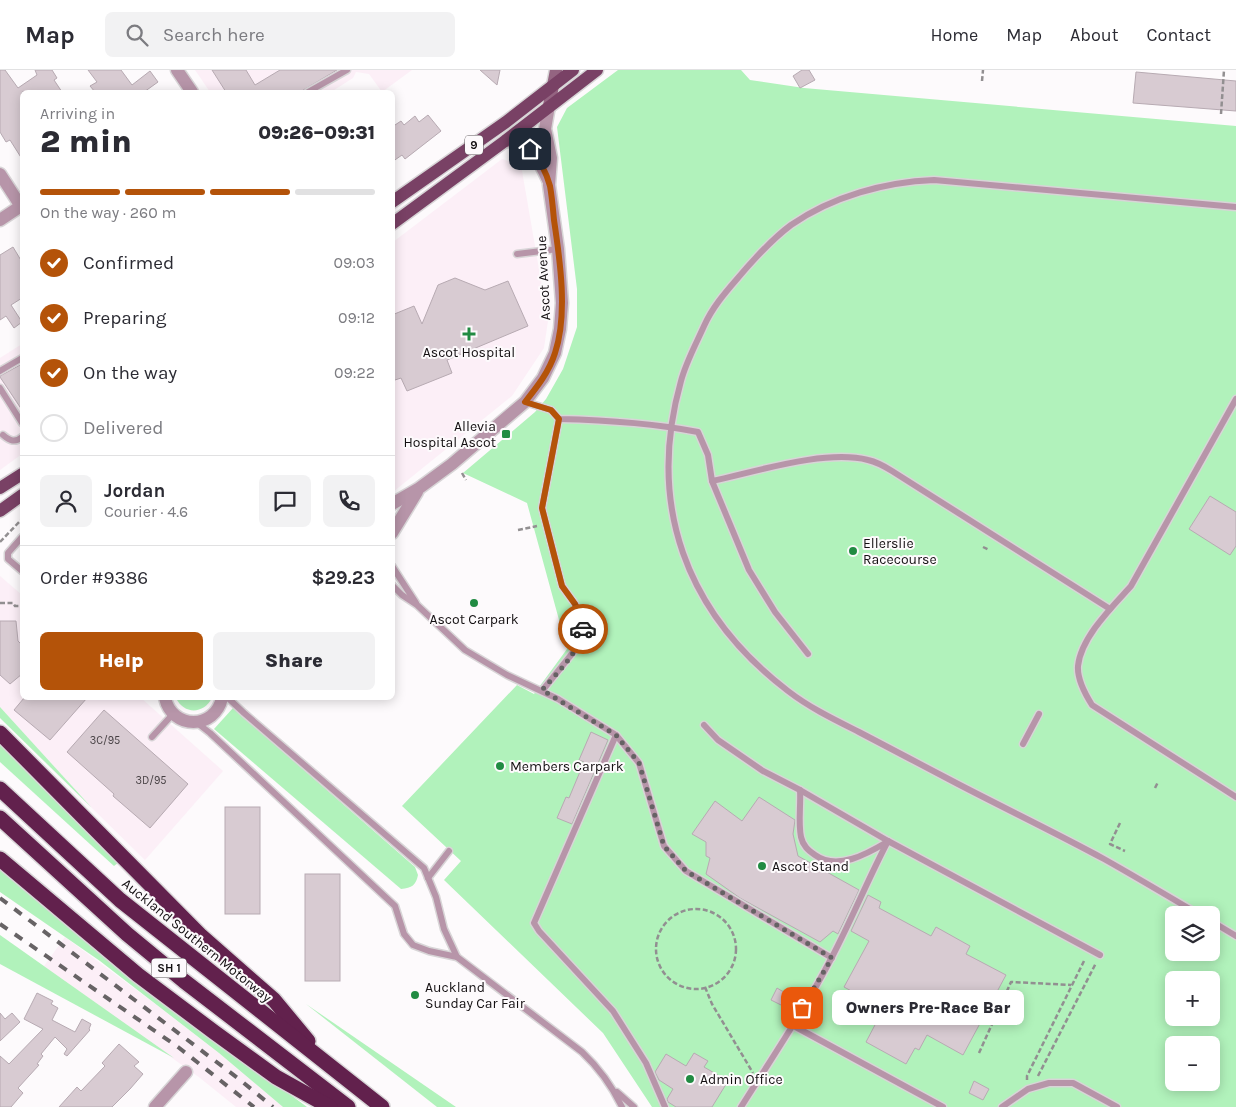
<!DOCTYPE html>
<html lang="en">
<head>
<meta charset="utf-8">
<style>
	body { margin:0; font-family:Karla,sans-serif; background:#f2f2f3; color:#2b2b33; height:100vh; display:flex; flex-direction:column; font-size:19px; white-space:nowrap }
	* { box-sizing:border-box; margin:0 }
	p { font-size:16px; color:#7c7c81 }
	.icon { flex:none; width:28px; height:28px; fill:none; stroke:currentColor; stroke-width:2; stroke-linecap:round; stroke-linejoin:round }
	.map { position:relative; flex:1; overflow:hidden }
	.side { position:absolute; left:20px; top:20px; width:375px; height:610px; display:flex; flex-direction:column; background:#fff; border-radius:8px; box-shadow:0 2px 12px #0003 }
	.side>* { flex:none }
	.fabs { position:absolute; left:1165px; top:836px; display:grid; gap:10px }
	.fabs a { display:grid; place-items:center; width:55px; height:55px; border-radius:8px; background:#fff; box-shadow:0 2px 12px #0003; font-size:25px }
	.pin { position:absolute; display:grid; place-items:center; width:42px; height:42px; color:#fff; margin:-21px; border-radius:10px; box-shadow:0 2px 8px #0006 }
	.courier { position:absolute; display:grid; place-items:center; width:50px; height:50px; margin:-25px; border:4px solid #b45309; border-radius:50%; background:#fff; color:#222; box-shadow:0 1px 6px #0007 }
	.bubble { position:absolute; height:35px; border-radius:8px; background:#fff; box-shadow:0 2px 12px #0003; font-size:16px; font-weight:800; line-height:35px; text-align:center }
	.headline em { font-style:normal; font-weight:800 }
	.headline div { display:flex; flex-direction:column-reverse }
	.headline { display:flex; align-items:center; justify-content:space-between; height:85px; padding:0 20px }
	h1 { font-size:32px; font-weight:800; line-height:38px }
	.bar { display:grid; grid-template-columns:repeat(4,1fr); gap:8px 5px; align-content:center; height:60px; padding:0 20px }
	.bar i { height:6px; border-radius:4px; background:#e1e1e2 }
	.bar .on { background:#b45309 }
	.bar p { grid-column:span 4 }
	.line { display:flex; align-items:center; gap:12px; padding:0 20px; border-top:1px solid #e1e1e2 }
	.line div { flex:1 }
	.round { display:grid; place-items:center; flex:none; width:52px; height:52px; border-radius:8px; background:#f2f2f3 }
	ol { padding:0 20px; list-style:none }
	li { display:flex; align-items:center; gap:15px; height:55px }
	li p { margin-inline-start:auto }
	li .icon { padding:5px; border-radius:50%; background:#b45309; color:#fff; stroke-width:4 }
	li:last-child { color:#7c7c81 }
	li i { width:28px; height:28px; border:2px solid #e1e1e2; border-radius:50% }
	.primary-button { display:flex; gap:10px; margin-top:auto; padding:10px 20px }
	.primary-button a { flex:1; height:58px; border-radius:8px; background:#b45309; color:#fff; font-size:20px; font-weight:800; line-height:58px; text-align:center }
	.primary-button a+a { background:#f2f2f3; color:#2b2b33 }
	header { display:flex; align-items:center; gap:30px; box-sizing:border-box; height:70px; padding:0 25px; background:#fff; border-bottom:1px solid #e1e1e2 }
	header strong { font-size:24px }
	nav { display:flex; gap:28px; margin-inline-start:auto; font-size:18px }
	.search { width:350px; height:45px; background:#f2f2f3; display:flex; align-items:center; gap:12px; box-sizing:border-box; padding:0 18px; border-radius:8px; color:#7c7c81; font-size:19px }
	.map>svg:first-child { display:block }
</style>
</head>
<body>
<header>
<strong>Map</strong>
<div class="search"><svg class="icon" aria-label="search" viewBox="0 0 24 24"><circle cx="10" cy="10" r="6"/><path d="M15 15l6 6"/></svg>Search here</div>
<nav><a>Home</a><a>Map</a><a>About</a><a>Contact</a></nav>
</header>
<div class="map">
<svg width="1236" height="1037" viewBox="0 0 1236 1037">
	<rect width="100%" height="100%" fill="#fdfafc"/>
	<!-- built -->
	<g fill="#fceff7">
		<path d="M195,0h217l-30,22 -13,-18 -13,-2 -3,6 -22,14h-121z"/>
		<path d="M502,89l19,6 27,156 -4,27 -32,48 -119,96v-250z"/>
		<path d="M22,274v110l-22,16v-112z"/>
		<path d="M0,506l22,19v103h119l82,73 -78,89 -53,-52 -92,-101z"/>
		<path d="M65,867l93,69 61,47 64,54h-47l-36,-29 -156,-112z"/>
	</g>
	<!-- green -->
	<g fill="#b1f2bb" fill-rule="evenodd">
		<path d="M618,0h123l9,10 54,8 432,38v981h-584l-49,-74 -159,-153 17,-19 -59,-55 115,-121 17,9 33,-45 -40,-146 -64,-30 72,-61 11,-13 17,-30 14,-42v-38l-20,-162 10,-19zM1174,845h37v37h-37zM1174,910h37v38h-37zM1174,975h37v37h-37z"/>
		<path d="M176,628h36c-8,16 -28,17 -36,0z"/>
		<path d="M0,637l92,101 -92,-90z"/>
		<path d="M233,638l182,159 3,8c-2,10 -6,13 -17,14l-187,-160z"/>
		<path d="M0,675l118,118 -4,3 -114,-104z"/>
		<path d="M0,799l245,192 62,46h-24l-64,-54 -119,-92 -100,-69z"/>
		<path d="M0,865l174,123 -174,-94z"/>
		<path d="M306,934l150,103h-19z"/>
	</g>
	<!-- building -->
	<g fill="#d8cbd2" stroke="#b7aab2">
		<path d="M0,0h5l13,18 19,-13 -2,-5h17l5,8 -3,2 8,12h-40v67l-12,-19 -4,2 -6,-10z"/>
		<path d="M88,0h33l11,15 18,-14 8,11 -14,10h-49l-5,-6 7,-4z"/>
		<path d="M212,0h34l9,15 25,-15h57l-37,22h-74z"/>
		<path d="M480,0h20l-3,15z"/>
		<path d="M802,0h7l6,10 -15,8 -7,-12z"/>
		<path d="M1136,2l100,9v30l-103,-8z"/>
		<path d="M428,45l13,16 -36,28 -3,-4 -10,7v-35l9,-6 3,4 11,-9 4,6z"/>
		<path d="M13,177l9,15v36l-11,7 11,17 -8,6 -8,-12 -6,4v-65z"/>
		<path d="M455,208l30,12 23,-9 20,45 -81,34 5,13 -45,18 -6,-13 -9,3v-66l22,-9 8,18 16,-39z"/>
		<path d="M22,294v46l-22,-33v-1z"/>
		<path d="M1210,426l26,16v34l-6,9 -41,-26z"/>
		<path d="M0,551h16l2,20 4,4v29l-12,10 -10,-9z"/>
		<path d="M24,628h63l-37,42 -36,-30z"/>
		<path d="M104,640l84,74 -38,44 -37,-32 1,-2 -47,-42z"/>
		<path d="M591,662l17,8 -36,84 -15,-6 9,-21 3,1 15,-36 -5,-2z"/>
		<path d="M759,727l36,23 -2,14 5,22 61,34 -21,44 -5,-3 -13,11 -80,-44 -34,-24 4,-16 -4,-2v-14l-14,-8 23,-33 27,20z"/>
		<rect x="225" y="737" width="35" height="107"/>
		<rect x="305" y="804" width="35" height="107"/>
		<path d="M868,825l13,7 -2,6 52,28 5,-9 34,19 -4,8 40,21 -43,80 -36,-20 -8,15 -4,-2 -9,16 -40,-22 10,-19 -3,-1 8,-15 -37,-20 25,-46 -18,-10z"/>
		<path d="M777,918l10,6 -6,11 -10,-5z"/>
		<path d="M37,923l16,8 -2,3 7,4 -6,12 23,12 7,-13 9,5 -2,5 1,1 -23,26 -3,-2 3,-5 -12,-12 -14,17 2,2 -6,8 2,1 -21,23 5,5 -12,14h-11v-51l9,8 34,-35 -19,-10z"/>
		<path d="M0,943l5,6 7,-6 8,9 -20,19z"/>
		<path d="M119,974l20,18 -5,4 9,8 -13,15 -18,18h-53l18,-20 4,4 24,-25 -3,-3z"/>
		<path d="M694,983l14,8 -4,6 24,14 -16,26h-36l-8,-5 -1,-3 6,-10 -14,-9 -4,-8 11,-18 20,12z"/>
		<path d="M974,1011l15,8 -6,11 -14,-7z"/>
	</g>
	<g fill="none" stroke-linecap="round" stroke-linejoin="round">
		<!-- lane casing -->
		<g stroke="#d8d5d7" stroke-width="9">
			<g id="lane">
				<path d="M308,22l39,-22"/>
				<path d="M517,184l41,-5"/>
				<path d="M0,301l22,-13"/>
				<path d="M0,318l22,35"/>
				<path d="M1236,329l-105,187c-18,20 -50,51 -53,80 -1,14 7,28 14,39l144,92"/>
				<path d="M525,332l26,8 8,9c47,1 93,4 139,13l10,23 4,26 37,89 26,42 33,42"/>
				<path d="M3,365c7,6 12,8 19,2"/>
				<path d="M712,411c43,-9 113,-32 156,-21 9,2 16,6 24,11l218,138"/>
				<path d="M22,467l-14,16v6l14,12"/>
				<path d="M392,496l24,37"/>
				<path d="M392,515l10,10 15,10 48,45 42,25 51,24 58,36 23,28 25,83 22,25 146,87"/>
				<path d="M542,621l33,-41 6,-11 2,-9 -2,-13 -6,-13 -13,-18 -20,-78 17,-89"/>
				<path d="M228,628l16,15 180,155 12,29 8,32 13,28"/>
				<path d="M196,652l14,11 185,173 9,28 9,11 16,6 28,6 125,95c17,16 30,34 40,55"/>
				<path d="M704,655l14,15 45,31 37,19 88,51 212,114"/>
				<path d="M616,665l-82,188 5,8 74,80 33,52 19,44"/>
				<path d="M152,667l21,-23"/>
				<path d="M1023,674l16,-30"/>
				<path d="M800,720c1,15 -2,33 1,47 2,9 7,13 14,18 22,16 52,-1 72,-13"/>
				<path d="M428,808l21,-27"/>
				<path d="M1200,845c-32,-19 -64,-38 -96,-56 -48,-26 -98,-50 -146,-75 -33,-17 -66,-35 -99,-52 -24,-12 -49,-24 -71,-41 -102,-78 -142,-186 -107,-310 5,-19 15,-37 23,-55 8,-18 20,-32 33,-47 16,-19 34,-39 54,-54 42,-29 94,-43 143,-45l302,27"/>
				<path d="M1211,851l25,15"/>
				<path d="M792,955l151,82"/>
				<path d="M617,1022l17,15"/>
				<path d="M741,1037c31,-49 64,-98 91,-150 20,-38 36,-78 56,-116"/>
				<path d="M1002,1037l26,-18 21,-6h24l44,24"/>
			</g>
		</g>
		<!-- street casing -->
		<g stroke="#d8d5d7" stroke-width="15">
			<g id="street">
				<path d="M177,0l15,22"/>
				<path d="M505,71c25,-1 34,19 43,39"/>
				<path d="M0,104l22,34"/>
				<path d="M0,150l21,-14"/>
				<path d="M392,434l26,-15 34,-25 73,-62 18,-24 12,-25 5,-24 2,-26 -4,-54 -9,-64 2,-27 -6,-29 4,-23"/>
				<path d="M392,463l25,-41"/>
				<path d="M165,628c7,32 50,32 57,0"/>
				<path d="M155,1037l31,-35"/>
			</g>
		</g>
		<!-- secondary casing -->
		<g stroke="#d8d5d7" stroke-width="15">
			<path id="secondary" d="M549,36l7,-36"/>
		</g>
		<!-- primary casing -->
		<g stroke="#d8d5d7" stroke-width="15">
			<g id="primary">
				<path d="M392,132l114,-80 67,-52"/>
				<path d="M392,154l113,-83 92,-71"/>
				<path d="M0,418l22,-14"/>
				<path d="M0,441l22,-16"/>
			</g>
		</g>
		<!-- highway casing -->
		<g stroke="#d8d5d7" stroke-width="18">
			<g id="highway">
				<path d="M0,663l201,203 73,64 34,41"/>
				<path d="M0,719l120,111 262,207"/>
				<path d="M0,748l127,116 57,47 164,126"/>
				<path d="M0,789l138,116 76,57 62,45 54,30"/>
			</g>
		</g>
		<!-- path -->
		<g stroke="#928f91" stroke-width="2.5" stroke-dasharray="5 2.5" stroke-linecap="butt">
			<path d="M982,11l1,-11"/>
			<path d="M1221,44l3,-44"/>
			<path d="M462,403l4,7"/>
			<path d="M518,460l19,-4"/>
			<path d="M0,472l22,-23"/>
			<path d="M983,477l6,3"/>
			<path d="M0,533h13l2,3h7"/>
			<path d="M1155,718l3,-6"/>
			<path d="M1120,753l-10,21 15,7"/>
			<circle cx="696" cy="879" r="40"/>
			<path d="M705,917l7,17 41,69"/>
			<path d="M979,983l32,-71 60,3"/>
			<path d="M1038,1006l58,-113"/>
			<path d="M1027,1010v-4l57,-115"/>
		</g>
		<!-- lane -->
		<use href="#lane" stroke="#b795a9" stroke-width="6"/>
		<!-- street -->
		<use href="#street" stroke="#b795a9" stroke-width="12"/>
		<!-- secondary -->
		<use href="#secondary" stroke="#946481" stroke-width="12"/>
		<!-- primary -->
		<use href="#primary" stroke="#794165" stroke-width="12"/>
		<!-- highway -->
		<use href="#highway" stroke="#62214d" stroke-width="15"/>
		<!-- rail -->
		<g stroke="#676365" stroke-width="4" stroke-dasharray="9 9" stroke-linecap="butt">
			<path d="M0,828l239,181 34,28"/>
			<path d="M0,854l178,123 76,60"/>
		</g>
	</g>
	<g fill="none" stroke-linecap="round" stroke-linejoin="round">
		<!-- done -->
		<path stroke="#666264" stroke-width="5" stroke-dasharray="0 9" d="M583,559c-4,24 -26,44 -41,61l74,45 23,28 25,83 22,25 146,87 -30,50"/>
		<!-- route -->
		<path stroke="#b45309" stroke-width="6" d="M530,79c9,9 17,25 20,37 2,11 3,23 4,34 6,40 14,95 1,133 -6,19 -18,34 -30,49l26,8 8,9 -17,89 20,78 13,18 6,14 2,11"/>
	</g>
	<!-- markers -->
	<g fill="#218b42" stroke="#fdfafc" stroke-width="2">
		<path d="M466.5 256.5h5v5h5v5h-5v5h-5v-5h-5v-5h5z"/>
		<rect x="501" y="359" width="10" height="10" rx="2.5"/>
		<circle cx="853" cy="481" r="5"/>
		<circle cx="474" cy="533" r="5"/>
		<circle cx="500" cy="696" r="5"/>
		<circle cx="762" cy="796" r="5"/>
		<circle cx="415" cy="925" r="5"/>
		<circle cx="690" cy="1009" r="5"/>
	</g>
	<g text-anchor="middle" stroke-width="4" stroke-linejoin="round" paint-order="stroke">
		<!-- number labels -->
		<g font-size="11" fill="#453f42">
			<text x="105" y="674">3C/95</text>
			<text x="151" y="714">3D/95</text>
		</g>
		<!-- shield labels -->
		<g fill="#fdfafc" stroke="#5a5658" stroke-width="1">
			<rect x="465" y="65.5" width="18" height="19" rx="4"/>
			<rect x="151.5" y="888.5" width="35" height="19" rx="4"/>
		</g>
		<g font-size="12" font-weight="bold" fill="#141012">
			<text x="474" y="79">9</text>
			<text x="169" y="902">SH 1</text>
		</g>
		<!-- street labels -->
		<g font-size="14" fill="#141012" stroke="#fdfafc">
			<text transform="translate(543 208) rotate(-93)" y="5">Ascot Avenue</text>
			<text transform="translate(197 870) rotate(39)" y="5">Auckland Southern Motorway</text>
		</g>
		<!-- poi labels -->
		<g font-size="14" fill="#141012" stroke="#fdfafc" text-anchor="start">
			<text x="469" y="287" text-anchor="middle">Ascot Hospital</text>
			<text x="496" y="361" text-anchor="end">Allevia<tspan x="496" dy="16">Hospital Ascot</tspan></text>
			<text x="863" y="478">Ellerslie<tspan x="863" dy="16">Racecourse</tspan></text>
			<text x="474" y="554" text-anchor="middle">Ascot Carpark</text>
			<text x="510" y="701">Members Carpark</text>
			<text x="772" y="801">Ascot Stand</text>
			<text x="425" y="922">Auckland<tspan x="425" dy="16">Sunday Car Fair</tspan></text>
			<text x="700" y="1014">Admin Office</text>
		</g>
	</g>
</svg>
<div class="fabs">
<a><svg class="icon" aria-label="layers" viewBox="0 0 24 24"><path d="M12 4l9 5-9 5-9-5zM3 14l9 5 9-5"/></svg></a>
<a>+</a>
<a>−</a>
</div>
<div class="pin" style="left:802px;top:938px;background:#ea580c"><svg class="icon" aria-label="bag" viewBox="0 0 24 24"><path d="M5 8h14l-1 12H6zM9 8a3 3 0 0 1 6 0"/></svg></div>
<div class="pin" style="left:530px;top:79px;background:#1f2937"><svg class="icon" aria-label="home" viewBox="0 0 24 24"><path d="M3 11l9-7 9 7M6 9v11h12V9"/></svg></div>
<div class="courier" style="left:583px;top:559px"><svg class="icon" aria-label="car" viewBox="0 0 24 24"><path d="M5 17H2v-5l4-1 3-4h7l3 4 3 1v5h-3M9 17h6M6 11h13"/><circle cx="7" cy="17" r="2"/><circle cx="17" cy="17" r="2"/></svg></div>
<div class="bubble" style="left:832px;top:920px;width:192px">Owners Pre-Race Bar</div>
<section class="side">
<div class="headline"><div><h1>2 min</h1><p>Arriving in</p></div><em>09:26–09:31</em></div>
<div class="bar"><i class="on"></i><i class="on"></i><i class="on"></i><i></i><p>On the way · 260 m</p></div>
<ol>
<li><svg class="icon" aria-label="check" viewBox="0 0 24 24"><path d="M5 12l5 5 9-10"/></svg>Confirmed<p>09:03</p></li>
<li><svg class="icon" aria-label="check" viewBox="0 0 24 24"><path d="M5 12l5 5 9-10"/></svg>Preparing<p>09:12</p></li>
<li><svg class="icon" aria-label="check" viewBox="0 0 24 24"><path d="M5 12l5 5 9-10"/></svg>On the way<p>09:22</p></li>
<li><i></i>Delivered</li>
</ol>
<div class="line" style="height:90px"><a class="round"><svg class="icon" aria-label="person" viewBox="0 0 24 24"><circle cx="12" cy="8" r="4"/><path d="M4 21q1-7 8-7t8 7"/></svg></a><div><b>Jordan</b><p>Courier · 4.6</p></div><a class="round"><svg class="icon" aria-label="chat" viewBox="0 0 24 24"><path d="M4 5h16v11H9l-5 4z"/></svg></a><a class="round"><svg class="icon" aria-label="phone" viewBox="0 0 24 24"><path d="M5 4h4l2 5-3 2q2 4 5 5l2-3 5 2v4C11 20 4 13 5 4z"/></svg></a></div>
<div class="line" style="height:65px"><div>Order #9386</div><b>$29.23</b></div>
<div class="primary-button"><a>Help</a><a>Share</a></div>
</section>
</div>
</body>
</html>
